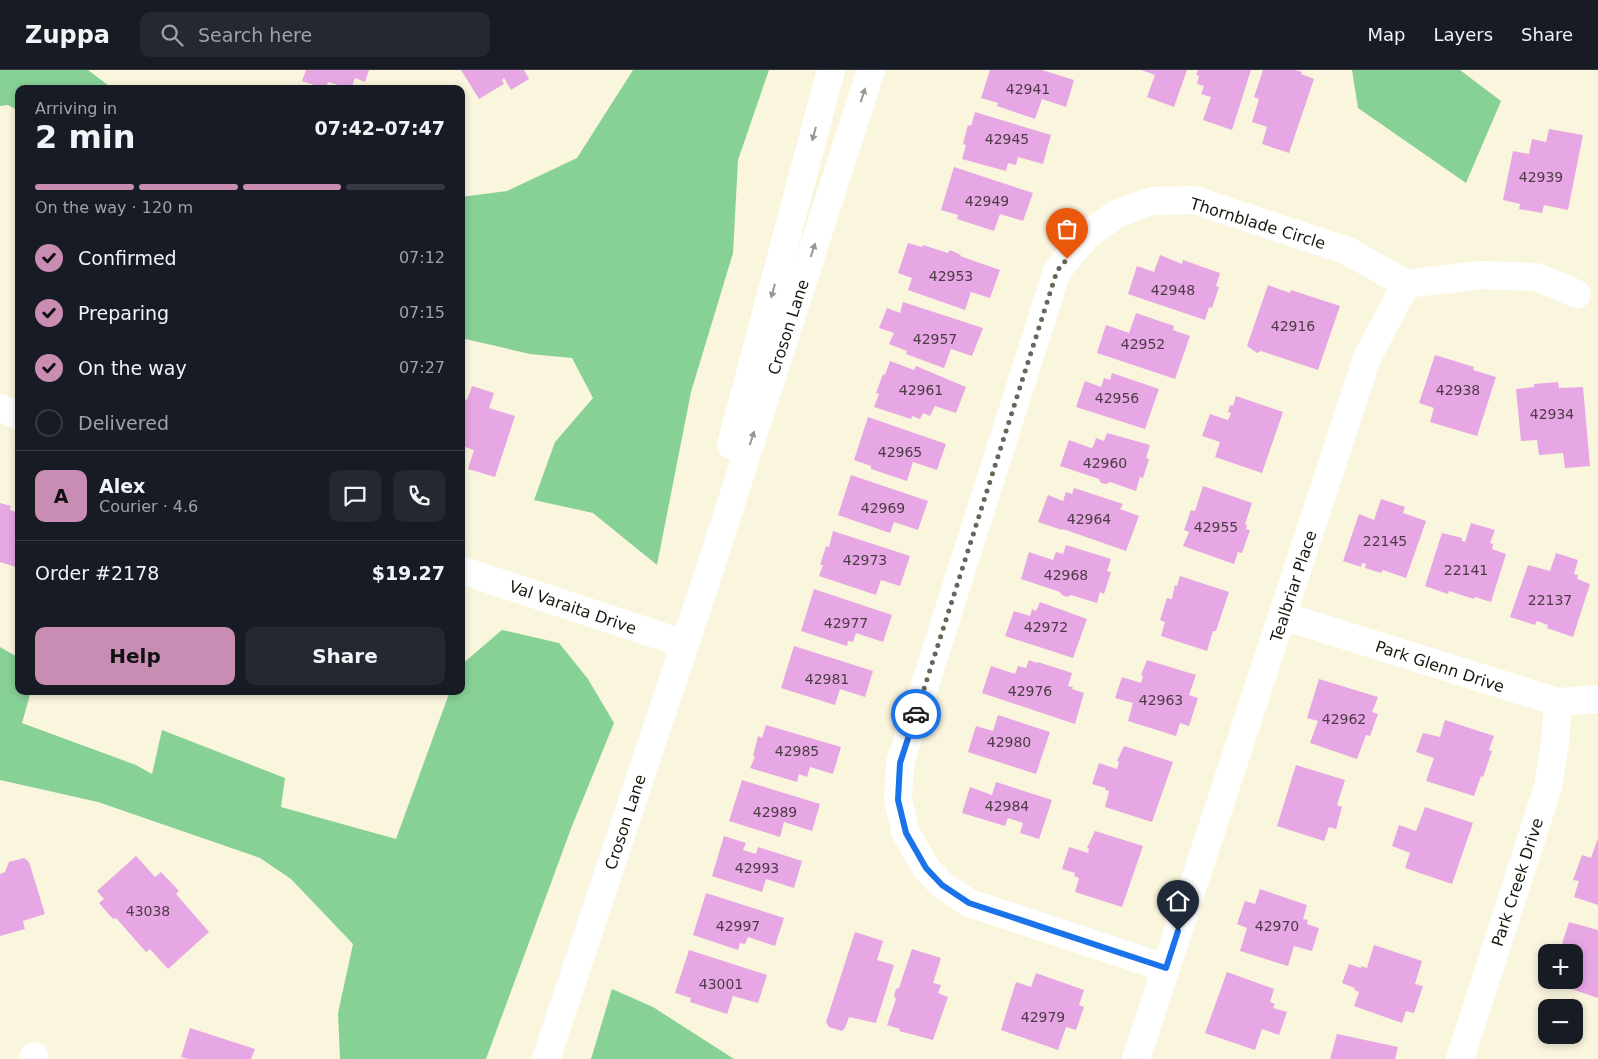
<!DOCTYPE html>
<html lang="en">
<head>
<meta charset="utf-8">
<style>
	body { margin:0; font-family:"DejaVu Sans",sans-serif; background:#242831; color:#f1f3f6; height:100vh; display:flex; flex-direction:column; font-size:19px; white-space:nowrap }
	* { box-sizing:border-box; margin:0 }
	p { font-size:16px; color:#9ea1a6 }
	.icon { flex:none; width:28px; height:28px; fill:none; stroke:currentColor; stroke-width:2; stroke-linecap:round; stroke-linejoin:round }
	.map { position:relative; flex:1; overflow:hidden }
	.panel { position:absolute; left:15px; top:15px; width:450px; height:610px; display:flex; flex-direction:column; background:#171b24; border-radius:10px; box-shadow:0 2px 8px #0003 }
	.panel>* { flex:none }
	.buttons { position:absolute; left:1538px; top:874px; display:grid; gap:10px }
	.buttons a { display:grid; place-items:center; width:45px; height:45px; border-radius:10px; background:#171b24; box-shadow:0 2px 8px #0003; font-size:25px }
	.pin { position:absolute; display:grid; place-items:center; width:42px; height:42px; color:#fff; margin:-51px -21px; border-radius:50% 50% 50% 0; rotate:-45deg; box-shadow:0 0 5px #0007 }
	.pin .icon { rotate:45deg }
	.courier { position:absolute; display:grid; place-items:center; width:50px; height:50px; margin:-25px; border:4px solid #1a73e8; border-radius:50%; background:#fff; color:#222; box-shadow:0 1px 6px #0007 }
	.headline em { font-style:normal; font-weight:700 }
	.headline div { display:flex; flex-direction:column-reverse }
	.headline { display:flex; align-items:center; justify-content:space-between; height:85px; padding:0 20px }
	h1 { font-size:32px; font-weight:700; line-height:38px }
	.bar { display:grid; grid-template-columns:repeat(4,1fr); gap:8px 5px; align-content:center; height:60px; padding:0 20px }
	.bar i { height:6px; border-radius:4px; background:#363941 }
	.bar .current { background:#c98cb3 }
	.bar p { grid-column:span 4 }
	.line { display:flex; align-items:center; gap:12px; padding:0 20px; border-top:1px solid #363941 }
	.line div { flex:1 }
	.round { display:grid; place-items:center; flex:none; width:52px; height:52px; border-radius:10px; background:#242831 }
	ol { padding:0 20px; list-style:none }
	li { display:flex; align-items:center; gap:15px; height:55px }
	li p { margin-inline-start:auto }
	li .icon { padding:5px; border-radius:50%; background:#c98cb3; color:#111; stroke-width:4 }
	li:last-child { color:#9ea1a6 }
	li i { width:28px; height:28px; border:2px solid #363941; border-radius:50% }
	.cta { display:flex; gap:10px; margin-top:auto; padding:10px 20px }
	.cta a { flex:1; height:58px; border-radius:10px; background:#c98cb3; color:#111; font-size:20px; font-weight:700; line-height:58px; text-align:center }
	.cta a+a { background:#242831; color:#f1f3f6 }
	header { display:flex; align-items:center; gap:30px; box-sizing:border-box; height:70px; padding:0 25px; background:#171b24; border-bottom:1px solid #363941 }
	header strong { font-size:24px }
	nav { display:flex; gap:28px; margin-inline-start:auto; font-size:18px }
	.search { width:350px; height:45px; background:#242831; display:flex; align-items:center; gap:12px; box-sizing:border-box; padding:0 18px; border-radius:10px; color:#9ea1a6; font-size:19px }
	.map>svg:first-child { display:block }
</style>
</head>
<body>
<header>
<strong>Zuppa</strong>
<div class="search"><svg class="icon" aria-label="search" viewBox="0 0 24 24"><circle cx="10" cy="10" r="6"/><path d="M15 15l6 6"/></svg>Search here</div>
<nav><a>Map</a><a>Layers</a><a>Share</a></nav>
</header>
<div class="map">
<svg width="1598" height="989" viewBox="0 0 1598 989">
	<rect width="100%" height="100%" fill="#faf5dd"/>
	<!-- forest -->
	<g fill="#87d197">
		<path d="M0,0h88l25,19h-94v22l-11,-6 -8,1z"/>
		<path d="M633,0h136l-31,90 -5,93 -42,139 -34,173 -64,-52 -59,-13 21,-58 38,-44 -21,-40 -42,-4 -69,-16v-141l46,-6 70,-33z"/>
		<path d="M1352,0h108l41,31 -35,82 -108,-75z"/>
		<path d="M502,560l57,13 29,36 26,44 -42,103 -86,233h-146l-2,-46 15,-69 -62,-65 -31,-21 -162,-56 -98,-22v-133l19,11v33h12l-9,32 114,42 16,9 10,-44 123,48 -4,29 115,32 54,-148h11v-26z"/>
		<path d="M612,919l41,18 81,52h-143z"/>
	</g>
	<!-- building -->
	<g fill="#e7a7e4">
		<path d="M306,0h63l-4,12 -10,-4 -4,11 -23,-7 -2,7 -24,-8z"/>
		<path d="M461,0h63l5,9 -18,11 -7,-12 -2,2 2,4 -25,15z"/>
		<path d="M990,0h52l32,10 -8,27 -24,-8 -7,20 -38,-13 1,-3 -17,-5z"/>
		<path d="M1141,0h46l-13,37 -27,-10 8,-22z"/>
		<path d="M1198,0h53l-19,60 -29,-10 8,-23 -10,-3 3,-8 -7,-2 2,-8 -3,-1z"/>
		<path d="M1263,0h32l7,2 -1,2 13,5 -25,74 -27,-9 5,-17 -15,-5 7,-23 -5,-2z"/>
		<path d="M975,42l76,23 -8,29 -25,-7 -2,8 -8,-2 -2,8 -44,-12 4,-14 -3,-1 5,-19 3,1z"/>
		<path d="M1549,59l34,6 -15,75 -24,-5 -2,8 -23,-4 1,-5 -17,-4 10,-49 16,3 3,-15 14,3z"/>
		<path d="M954,97l79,26 -10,28 -23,-7 -6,17 -37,-12 1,-4 -17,-5z"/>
		<path d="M908,173l14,4 1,-2 25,8 2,-3 11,5 -1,1 40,14 -10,28 -19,-6 -6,18 -57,-20 4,-12 -14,-5z"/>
		<path d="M1160,185l22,9 1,-4 37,13 -4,13 3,1 -7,21 -3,-1 -4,13 -77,-26 9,-28 17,6z"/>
		<path d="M1268,215l22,8 1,-3 49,16 -22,64 -57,-19 -4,2 -10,-7z"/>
		<path d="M903,232l80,26 -11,28 -21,-7 -7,19 -38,-14 1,-3 -18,-7 5,-11 -15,-5 8,-20 13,5z"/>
		<path d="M1136,243l38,13 -1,4 17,6 -15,43 -78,-26 9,-28 23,8z"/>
		<path d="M1435,285l39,12 -1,3 23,7 -19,59 -47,-14 4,-14 -15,-5z"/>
		<path d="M890,291l24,9 2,-4 50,21 -10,26 -21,-7 -5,10 -7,-3 -3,6 -8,-3 -1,3 -37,-12 5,-13 -3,-1 7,-19 2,1z"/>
		<path d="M1112,303l47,16 -14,40 -69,-22 9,-26 16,6 3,-9 6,2z"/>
		<path d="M1558,312l1,6 24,-1 7,79 -25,2 -2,-15 -24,2 -2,-15 -16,1 -5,-52 18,-2v-3z"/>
		<path d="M472,316l22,7 -5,15 26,8 -20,61 -27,-8 6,-19 -12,-4 1,-2 -2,-1v-46l6,3z"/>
		<path d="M1236,326l47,16 -21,61 -47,-16 5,-15 -18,-6 8,-22 18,6 3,-7 -3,-1 2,-7 3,1z"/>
		<path d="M868,347l78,27 -9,26 -24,-8 -6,19 -36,-12v-3l-17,-6z"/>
		<path d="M1107,363l43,12 -4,13 3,1 -6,19 -3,-1 -4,14 -26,-9 -4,2 -5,-1 -2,-4 -39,-13 9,-26 22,8 2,-1 3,-9 8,3z"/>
		<path d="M851,405l77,26 -10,29 -24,-8 -4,11 -52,-18z"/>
		<path d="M1203,416l49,17 -7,21 2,1 -1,4 4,1 -8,23 -4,-1 -4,12 -51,-18 6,-14 -5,-2 7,-20 4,1z"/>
		<path d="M1074,418l49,16 -3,5 19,7 -13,35 -63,-22 -1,1 -24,-8 10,-27 15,6 3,-9 6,2z"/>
		<path d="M1381,429l24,8 -2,6 23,8 -20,57 -23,-8 -2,3 -16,-5 1,-4 -4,-1 -1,4 -18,-6 16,-47 15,6z"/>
		<path d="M0,433l11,3 -1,4 9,3v55l-19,-6z"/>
		<path d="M1471,453l24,7 -5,13 3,1 -1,5 14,5 -15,48 -16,-5 -1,2 -25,-8 -1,3 -23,-8 17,-53 20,5v3l3,1z"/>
		<path d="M833,461l77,25 -10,30 -19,-6 -5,15 -57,-19 4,-11h-3l6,-19 3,1z"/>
		<path d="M1066,475l45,14 -4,12 4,1 -7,22 -4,-2 -3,11 -26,-8 -4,2 -5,-2 -2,-3 -39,-13 8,-27 24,8 3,-8 7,2z"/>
		<path d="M1556,483l22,7 -4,14 4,1 -1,4 13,5 -17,53 -26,-9 1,-3 -11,-4 -2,4 -25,-8 18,-52 22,6z"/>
		<path d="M1180,506l49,16 -13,39h-3l-6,20 -46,-15 4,-14 -5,-2 2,-6 5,-16 5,1 3,-14 2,1z"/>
		<path d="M814,519l78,26 -9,27 -27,-9 -3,9 -5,-1 -1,5 -46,-15z"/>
		<path d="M1040,532l47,17 -14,39 -68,-22 9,-25 16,5 2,-7 4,2z"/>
		<path d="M794,576l79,25 -8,26 -25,-8 -5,16 -54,-17z"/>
		<path d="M1029,590l8,3 1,-1 34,11 -4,13 5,1 -1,2 12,4 -9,31 -93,-31 9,-27 24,8 3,-8 8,2z"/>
		<path d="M1147,590l49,15 -7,20 9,3 -9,28 -9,-3 -4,13 -48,-15 5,-18 -18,-5 7,-21 19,6 2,-7 -2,-1z"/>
		<path d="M1319,609l59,18 -6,15 6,2 -8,22 -4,-1 -9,24 -47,-16 8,-22 -11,-3z"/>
		<path d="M998,645l52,17 -14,42 -68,-22 8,-26 17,5z"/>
		<path d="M1445,650l49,16 -5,14 3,1 -9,26 -2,-1 -7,20 -48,-15 8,-23 -18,-6 7,-19 17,4z"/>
		<path d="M766,655l75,22 -8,27 -23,-7 -3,10 -8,-3 -2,8 -47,-14 5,-11 -2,-1 5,-20 4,2z"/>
		<path d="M1124,676l49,16 -21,60 -47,-15 4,-16 -4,-1 1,-2 -14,-4 7,-21 18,6 2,-7 -2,-1z"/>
		<path d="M1296,695l49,15 -8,25 5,2 -6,22 -7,-2 -5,14 -47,-15z"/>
		<path d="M742,710l78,24 -8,27 -28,-9 -4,15 -51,-16z"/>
		<path d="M996,712l56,18 -13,39 -19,-6 3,-10 -15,-5 -3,8 -43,-13 8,-26 22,8z"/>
		<path d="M1425,737l48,16 -21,61 -47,-16 5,-15 -18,-7 7,-21 17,6z"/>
		<path d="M1095,761l48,15 -21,61 -47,-15 4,-14 -5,-2 1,-3 -13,-4 7,-22 19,6 1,-4 -2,-1z"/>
		<path d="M724,766l22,7 -3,7 13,4 2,-7 44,14 -8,27 -28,-9 -4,13 -50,-16z"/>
		<path d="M1598,768v67l-24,-8 5,-16 -6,-1 9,-25 9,3z"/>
		<path d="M136,786l19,21 6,-5 18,19 -3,3 33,38 -41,37 -18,-20 -4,3 -30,-34 -3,1 -14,-16 5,-4 -7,-8z"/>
		<path d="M24,788l5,4 16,52 -22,7 2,8 -25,7v-62l5,-2 4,-10z"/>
		<path d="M1260,819l47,16 -4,14 5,1 -1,4 12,4 -7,23 -18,-5 -6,20 -48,-15 7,-23 -10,-4 8,-23 10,3z"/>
		<path d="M706,823l78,25 -9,28 -27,-9 -3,7 -5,-1 -2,7 -45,-15z"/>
		<path d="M1569,852l29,8v68l-47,-16 1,-2h22v-28h-18l2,-8h4z"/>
		<path d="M855,862l28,9 -6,19 17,5 -18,58 -27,-6 -4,11 -3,3 -13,-4 -3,-5z"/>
		<path d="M1374,875l48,16 -7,23 8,2 -9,27 -8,-2 -4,12 -48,-17 5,-14 -5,-2 1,-2 -13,-5 7,-19 12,4v-2l6,2z"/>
		<path d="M912,879l29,9 -8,25 8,2 -3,8 10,4 -15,43 -34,-9 1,-2 -13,-4 9,-26 -2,-3 2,-7 3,-1z"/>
		<path d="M689,880l78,25 -9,28 -25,-7 -6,18 -37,-12 1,-4 -16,-5z"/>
		<path d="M1227,902l47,17 -4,13 5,2 -2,4 14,4 -8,23 -17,-6 -7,21 -50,-17z"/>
		<path d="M1036,903l48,17 -5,15 5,2 -8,23 -10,-3 -8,23 -57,-20 15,-48 15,5z"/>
		<path d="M190,958l65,21 -4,10h-63l-7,-2z"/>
		<path d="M1337,964l61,13 -3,12h-65z"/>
	</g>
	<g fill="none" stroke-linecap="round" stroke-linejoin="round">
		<!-- minor -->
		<g stroke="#fff" stroke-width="28">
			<path d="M0,338l19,8"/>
			<path d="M461,500l224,74"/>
			<path d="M1283,546l275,86 40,-3"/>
			<path d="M1166,898l-197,-65 -27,-18 -16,-17 -20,-35 -8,-33 2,-37 157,-492 30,-36 31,-22 34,-12 42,-1 154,51 58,33"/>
			<path d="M33,989l1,-3"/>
			<path d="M1136,989l231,-701 39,-74 75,-9 55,2 41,17"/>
			<path d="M1460,989l88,-272 7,-44 3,-41"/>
		</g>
		<!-- major -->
		<g stroke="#fff" stroke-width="28">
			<path d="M731,375l100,-375"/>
			<path d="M546,989l159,-475 166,-514"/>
		</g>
	</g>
	<!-- one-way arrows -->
	<defs><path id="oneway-solid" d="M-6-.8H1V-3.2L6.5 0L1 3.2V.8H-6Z" transform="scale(1.25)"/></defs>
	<g fill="#989893">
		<use href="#oneway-solid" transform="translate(863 25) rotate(-72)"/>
		<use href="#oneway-solid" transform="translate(814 64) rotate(105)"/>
		<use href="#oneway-solid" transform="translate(813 180) rotate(-72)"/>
		<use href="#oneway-solid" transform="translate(773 221) rotate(105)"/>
		<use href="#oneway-solid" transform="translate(752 368) rotate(-72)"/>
	</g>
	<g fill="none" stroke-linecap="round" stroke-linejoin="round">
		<!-- done -->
		<path stroke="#686658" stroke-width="5" stroke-dasharray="0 9" d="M916,644l141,-443 10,-12"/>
		<!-- route -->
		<path stroke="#1a73e8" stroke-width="6" d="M916,644l-16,49 -2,37 8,33 20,35 16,17 27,18 197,65 12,-37"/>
	</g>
	<g text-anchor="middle" stroke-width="4.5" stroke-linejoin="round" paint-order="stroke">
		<!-- number labels -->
		<g font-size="14" fill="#4d3c45">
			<text x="1028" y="24">42941</text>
			<text x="1007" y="74">42945</text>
			<text x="1541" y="112">42939</text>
			<text x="987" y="136">42949</text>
			<text x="951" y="211">42953</text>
			<text x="1173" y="225">42948</text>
			<text x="1293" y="261">42916</text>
			<text x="935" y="274">42957</text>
			<text x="1143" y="279">42952</text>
			<text x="921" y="325">42961</text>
			<text x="1458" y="325">42938</text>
			<text x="1117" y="333">42956</text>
			<text x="1552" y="349">42934</text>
			<text x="900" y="387">42965</text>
			<text x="1105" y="398">42960</text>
			<text x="883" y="443">42969</text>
			<text x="1089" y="454">42964</text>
			<text x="1216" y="462">42955</text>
			<text x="1385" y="476">22145</text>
			<text x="865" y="495">42973</text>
			<text x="1466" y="505">22141</text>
			<text x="1066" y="510">42968</text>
			<text x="1550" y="535">22137</text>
			<text x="846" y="558">42977</text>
			<text x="1046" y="562">42972</text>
			<text x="827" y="614">42981</text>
			<text x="1030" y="626">42976</text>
			<text x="1161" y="635">42963</text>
			<text x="1344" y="654">42962</text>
			<text x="1009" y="677">42980</text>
			<text x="797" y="686">42985</text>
			<text x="1007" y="741">42984</text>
			<text x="775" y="747">42989</text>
			<text x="757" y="803">42993</text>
			<text x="148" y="846">43038</text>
			<text x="738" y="861">42997</text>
			<text x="1277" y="861">42970</text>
			<text x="721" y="919">43001</text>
			<text x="1043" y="952">42979</text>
		</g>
		<!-- street labels -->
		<g font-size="16" fill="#1a1910" stroke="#fff">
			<text transform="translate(1258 153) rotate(17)" y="6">Thornblade Circle</text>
			<text transform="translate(788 257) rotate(-72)" y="6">Croson Lane</text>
			<text transform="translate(1293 516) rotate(-72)" y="6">Tealbriar Place</text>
			<text transform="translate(573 537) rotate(19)" y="6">Val Varaita Drive</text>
			<text transform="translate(1440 596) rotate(18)" y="6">Park Glenn Drive</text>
			<text transform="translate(625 752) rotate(-72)" y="6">Croson Lane</text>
			<text transform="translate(1517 812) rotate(-72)" y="6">Park Creek Drive</text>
		</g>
	</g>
</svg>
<div class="buttons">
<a>+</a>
<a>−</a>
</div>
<div class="pin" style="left:1067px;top:189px;background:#ea580c"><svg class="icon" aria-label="bag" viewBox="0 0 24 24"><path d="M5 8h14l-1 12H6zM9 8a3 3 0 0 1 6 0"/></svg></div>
<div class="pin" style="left:1178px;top:861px;background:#1f2937"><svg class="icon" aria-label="home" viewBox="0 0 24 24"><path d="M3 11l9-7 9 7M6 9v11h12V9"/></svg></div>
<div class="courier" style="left:916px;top:644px"><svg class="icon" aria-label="car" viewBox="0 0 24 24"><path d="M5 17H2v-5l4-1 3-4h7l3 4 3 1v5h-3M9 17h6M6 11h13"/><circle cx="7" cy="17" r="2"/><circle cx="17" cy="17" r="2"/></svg></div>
<section class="panel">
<div class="headline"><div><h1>2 min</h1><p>Arriving in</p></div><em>07:42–07:47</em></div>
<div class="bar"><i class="current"></i><i class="current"></i><i class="current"></i><i></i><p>On the way · 120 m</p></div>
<ol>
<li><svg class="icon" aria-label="check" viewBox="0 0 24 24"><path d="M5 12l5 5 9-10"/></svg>Confirmed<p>07:12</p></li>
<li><svg class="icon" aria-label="check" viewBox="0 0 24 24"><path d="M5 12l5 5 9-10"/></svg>Preparing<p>07:15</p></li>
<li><svg class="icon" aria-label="check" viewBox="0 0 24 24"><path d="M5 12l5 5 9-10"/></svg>On the way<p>07:27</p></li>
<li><i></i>Delivered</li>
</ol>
<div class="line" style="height:90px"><b class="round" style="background:#c98cb3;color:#111">A</b><div><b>Alex</b><p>Courier · 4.6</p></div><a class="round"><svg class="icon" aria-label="chat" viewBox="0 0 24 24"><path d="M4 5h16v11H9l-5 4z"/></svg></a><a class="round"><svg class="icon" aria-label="phone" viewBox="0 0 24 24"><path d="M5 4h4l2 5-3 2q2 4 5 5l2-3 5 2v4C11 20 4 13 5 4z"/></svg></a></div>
<div class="line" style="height:65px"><div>Order #2178</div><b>$19.27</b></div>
<div class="cta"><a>Help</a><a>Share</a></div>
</section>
</div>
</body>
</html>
